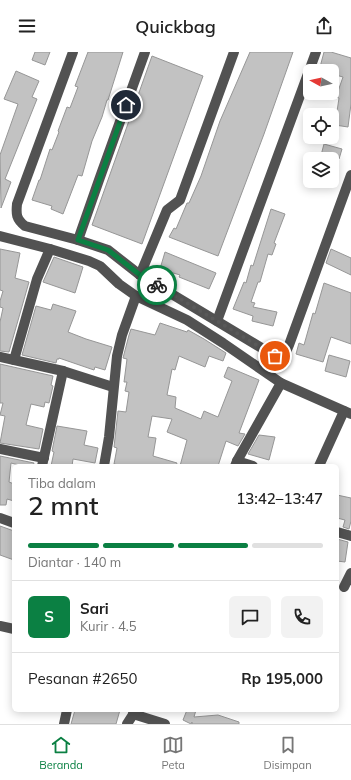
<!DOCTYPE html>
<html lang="id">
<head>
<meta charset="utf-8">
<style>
	body { margin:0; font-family:Mulish,sans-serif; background:#f2f2f2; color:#222; height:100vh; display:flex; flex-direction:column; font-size:15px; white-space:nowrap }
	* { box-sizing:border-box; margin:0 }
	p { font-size:13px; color:#767676 }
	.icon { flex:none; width:22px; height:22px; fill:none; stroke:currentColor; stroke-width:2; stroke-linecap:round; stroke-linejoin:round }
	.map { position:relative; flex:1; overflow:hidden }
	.drawer { position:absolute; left:12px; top:412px; width:327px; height:248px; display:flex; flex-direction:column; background:#fff; border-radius:6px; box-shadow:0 2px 10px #0003 }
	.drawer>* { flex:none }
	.needle { width:26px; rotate:278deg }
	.buttons { position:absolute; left:303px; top:12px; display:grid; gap:8px }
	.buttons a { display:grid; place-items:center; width:36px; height:36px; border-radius:6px; background:#fff; box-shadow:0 2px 10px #0003; font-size:20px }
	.pin { position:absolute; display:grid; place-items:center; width:34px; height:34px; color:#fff; margin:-17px; border:2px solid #fff; border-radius:50%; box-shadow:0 1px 4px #0007 }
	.courier { position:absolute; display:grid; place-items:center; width:40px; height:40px; margin:-20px; border:3px solid #0b8043; border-radius:50%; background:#fff; color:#222; box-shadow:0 1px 5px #0007 }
	.head em { font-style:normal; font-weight:600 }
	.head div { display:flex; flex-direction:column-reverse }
	.head { display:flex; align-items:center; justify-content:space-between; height:68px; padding:0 16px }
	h1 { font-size:26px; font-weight:600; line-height:30px }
	.bar { display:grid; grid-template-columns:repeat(4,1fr); gap:6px 4px; align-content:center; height:48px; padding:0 16px }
	.bar i { height:5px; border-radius:3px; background:#e0e0e0 }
	.bar .active { background:#0b8043 }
	.bar p { grid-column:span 4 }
	.line { display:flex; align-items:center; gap:10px; padding:0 16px; border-top:1px solid #e0e0e0 }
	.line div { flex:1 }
	.round { display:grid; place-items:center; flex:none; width:42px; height:42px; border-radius:6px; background:#f2f2f2 }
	header { display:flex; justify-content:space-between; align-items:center; height:52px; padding:0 16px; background:#fff; font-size:18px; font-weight:600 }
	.tab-bar { display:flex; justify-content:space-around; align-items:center; height:56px; border-top:1px solid #e0e0e0; background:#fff; font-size:11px; color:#767676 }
	.tab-bar a { display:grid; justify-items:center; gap:2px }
	.tab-bar .active { color:#0b8043 }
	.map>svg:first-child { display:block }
</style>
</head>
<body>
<header><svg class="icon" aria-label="menu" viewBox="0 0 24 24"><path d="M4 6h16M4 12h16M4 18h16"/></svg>Quickbag<svg class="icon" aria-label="share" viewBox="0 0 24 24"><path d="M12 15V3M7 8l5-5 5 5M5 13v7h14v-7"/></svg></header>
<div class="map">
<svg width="351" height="672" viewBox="0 0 351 672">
	<rect width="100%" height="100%" fill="#fff"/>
	<!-- building -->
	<g fill="#c2c2c2" stroke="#969696">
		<path d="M35,0h15l-5,13 -13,-5z"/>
		<path d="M88,0h35l-15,48h-1l-5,17 -10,24 -10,35 -4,-1 -15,39 -12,-5 1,-3 -20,-6 7,-20h1l10,-31 2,1 7,-18 -1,-1 9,-24 3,1 8,-21 -3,-1z"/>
		<path d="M250,0h43l-29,82 -46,122 -49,-19 5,-9 2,1 11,-26h2l12,-27 19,-55z"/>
		<path d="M324,0h7l20,6v46l-3,23 -13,-2 4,-27 -3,-1 7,-20 -11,-3v-3h-13z"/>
		<path d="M152,4l51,20 -61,168 -50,-19z"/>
		<path d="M16,19l23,10 -7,16 5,2 -32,80 6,3 -10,26 -1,-53 18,-51 -14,-5z"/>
		<path d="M324,92l18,5 -3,10h-19z"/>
		<path d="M271,157l14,5 -11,29 2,1 -4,11 -4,-1 -8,28h-2l-7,20 4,1 -2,4 24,5 -4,14 -21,-5 1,-5 -20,-7 11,-27 2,1 5,-18 2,1z"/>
		<path d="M0,197l20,4 -5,25 14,4 -20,70 -9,-1v-29l3,-14 -3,-1v-6l3,-10 -3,-1z"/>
		<path d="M331,197l20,9v17l-25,-12z"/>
		<path d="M165,200l51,21 -7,16 -30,-12 1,-2 -20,-6z"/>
		<path d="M54,205l29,10 -8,26 -32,-11z"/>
		<path d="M324,231l27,10v51l-20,-7 -8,25 -27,-8 3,-11 5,2 9,-32 2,1z"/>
		<path d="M53,252l23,7 -8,21 18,7 26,8 -7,23 -10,-3 -1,3 -35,-12v1h-2l-1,4 -34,-8 14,-49 15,4z"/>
		<path d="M160,271l27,9 1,-2 16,9 22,14 -3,8 -14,-5 -4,11 -26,-11 -4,14 -3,-1 -5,26 9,2 -1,11 26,11 3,-8 14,6 14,-36 -8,-4 4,-10 31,13 -20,53 6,1 -7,12 -12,-5 -8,25h-38l7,-26 -20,-8 5,-13 -20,-3 -4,21 8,1 -3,18 24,7 -1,3h-51l-11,-2 3,-16 -3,-1 4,-36 8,1 3,-20 -4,-1 2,-9h-3l3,-23 -4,-1 6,-23 2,-6 24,6z"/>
		<path d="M329,303l21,6 -4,16 -21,-6z"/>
		<path d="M0,312l53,12 -2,9 2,1 -4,17 -4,-1 -1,5 -13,-3 -5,21 17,4 -4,20 -39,-6 5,-27 -5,-1 3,-12h-3z"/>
		<path d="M57,374l30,5 -3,14 14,3 -3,15 -22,-4 -1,7h-21l3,-14 -2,-1z"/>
		<path d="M259,383l16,2 -6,23 -21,-6z"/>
		<path d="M0,404l34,7 -1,3h-10l-12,-3 -2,19 5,2v17l-7,-2 -1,6h-6z"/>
		<path d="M337,443l14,3v23l-2,8 -6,-2 2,-7 -8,-2z"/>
		<path d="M0,474l14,5v29l-14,-5z"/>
		<path d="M337,487l11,3 -3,20 -8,-1z"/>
		<path d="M75,658h45l-4,14h-45z"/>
		<path d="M187,658h9l-2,7 24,-2 21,7v2h-47v-2l-1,2 -8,-4z"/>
	</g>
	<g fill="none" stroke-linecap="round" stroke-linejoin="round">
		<!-- minor -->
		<g stroke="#525252" stroke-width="10">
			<path d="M73,0l-56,152c-1,10 -1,15 8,22l53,14 30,10 32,25 135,81 5,2 5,-4 4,-9 62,-170"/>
			<path d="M0,184l50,13 39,12 11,5 19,18 17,12 51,24 36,23 58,40 70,31"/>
			<path d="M78,188l21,-60 46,-128"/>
			<path d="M140,223l27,-65 13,-10 54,-148"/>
			<path d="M217,269l99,-269"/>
			<path d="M0,305l63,14 50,16"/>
			<path d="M14,308l23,-81 13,-30"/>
			<path d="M0,397l44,9"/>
			<path d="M237,409l16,5"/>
			<path d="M42,414l21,-95"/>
			<path d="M104,414l5,-29 8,-81 5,-21 14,-39"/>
			<path d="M235,414l2,-5 44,-78"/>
			<path d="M319,414l25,-55"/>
			<path d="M0,466l14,5"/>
			<path d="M337,480l14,4"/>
			<path d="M344,535l7,-14"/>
			<path d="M0,574l14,3"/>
			<path d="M133,662l32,10"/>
			<path d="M64,672l3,-14"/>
			<path d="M127,672l9,-14"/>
		</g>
	</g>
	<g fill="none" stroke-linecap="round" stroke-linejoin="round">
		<!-- done -->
		<path stroke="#595959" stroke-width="4" stroke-dasharray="0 7.2" d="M157,233l118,71"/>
		<!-- route -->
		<path stroke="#0b8043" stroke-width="5" d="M126,53l-48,135 30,10 32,25 17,10"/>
	</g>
</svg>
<div class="buttons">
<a><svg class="needle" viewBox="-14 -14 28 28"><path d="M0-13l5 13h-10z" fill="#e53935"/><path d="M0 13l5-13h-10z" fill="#767676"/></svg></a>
<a><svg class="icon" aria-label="locate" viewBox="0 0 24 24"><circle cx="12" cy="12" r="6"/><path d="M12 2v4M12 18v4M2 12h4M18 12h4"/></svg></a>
<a><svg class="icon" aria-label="layers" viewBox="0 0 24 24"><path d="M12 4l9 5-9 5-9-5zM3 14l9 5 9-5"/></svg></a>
</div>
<div class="pin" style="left:275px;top:304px;background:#ea580c"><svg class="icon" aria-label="bag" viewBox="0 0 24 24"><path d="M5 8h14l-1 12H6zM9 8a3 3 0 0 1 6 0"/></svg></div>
<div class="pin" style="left:126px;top:53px;background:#1f2937"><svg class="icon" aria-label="home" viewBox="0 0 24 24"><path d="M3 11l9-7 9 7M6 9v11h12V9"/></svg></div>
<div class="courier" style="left:157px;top:233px"><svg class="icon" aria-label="bike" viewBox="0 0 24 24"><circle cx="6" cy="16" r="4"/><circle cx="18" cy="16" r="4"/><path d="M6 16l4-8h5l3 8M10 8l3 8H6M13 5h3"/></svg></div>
<section class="drawer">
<div class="head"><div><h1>2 mnt</h1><p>Tiba dalam</p></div><em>13:42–13:47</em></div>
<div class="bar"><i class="active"></i><i class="active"></i><i class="active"></i><i></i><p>Diantar · 140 m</p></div>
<div class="line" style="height:72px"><b class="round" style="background:#0b8043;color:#fff">S</b><div><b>Sari</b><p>Kurir · 4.5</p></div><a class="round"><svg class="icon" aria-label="chat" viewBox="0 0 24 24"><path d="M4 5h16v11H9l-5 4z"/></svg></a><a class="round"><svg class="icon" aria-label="phone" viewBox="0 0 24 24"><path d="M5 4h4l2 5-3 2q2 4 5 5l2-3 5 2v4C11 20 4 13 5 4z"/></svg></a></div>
<div class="line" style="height:52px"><div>Pesanan #2650</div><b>Rp 195,000</b></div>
</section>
</div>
<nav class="tab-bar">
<a class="active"><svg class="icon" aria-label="home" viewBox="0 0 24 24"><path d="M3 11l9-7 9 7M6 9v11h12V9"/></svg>Beranda</a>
<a><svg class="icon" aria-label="map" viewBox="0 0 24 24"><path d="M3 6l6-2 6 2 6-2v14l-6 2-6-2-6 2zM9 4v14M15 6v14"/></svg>Peta</a>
<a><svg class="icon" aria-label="saved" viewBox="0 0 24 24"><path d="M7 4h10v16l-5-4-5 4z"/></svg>Disimpan</a>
</nav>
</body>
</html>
